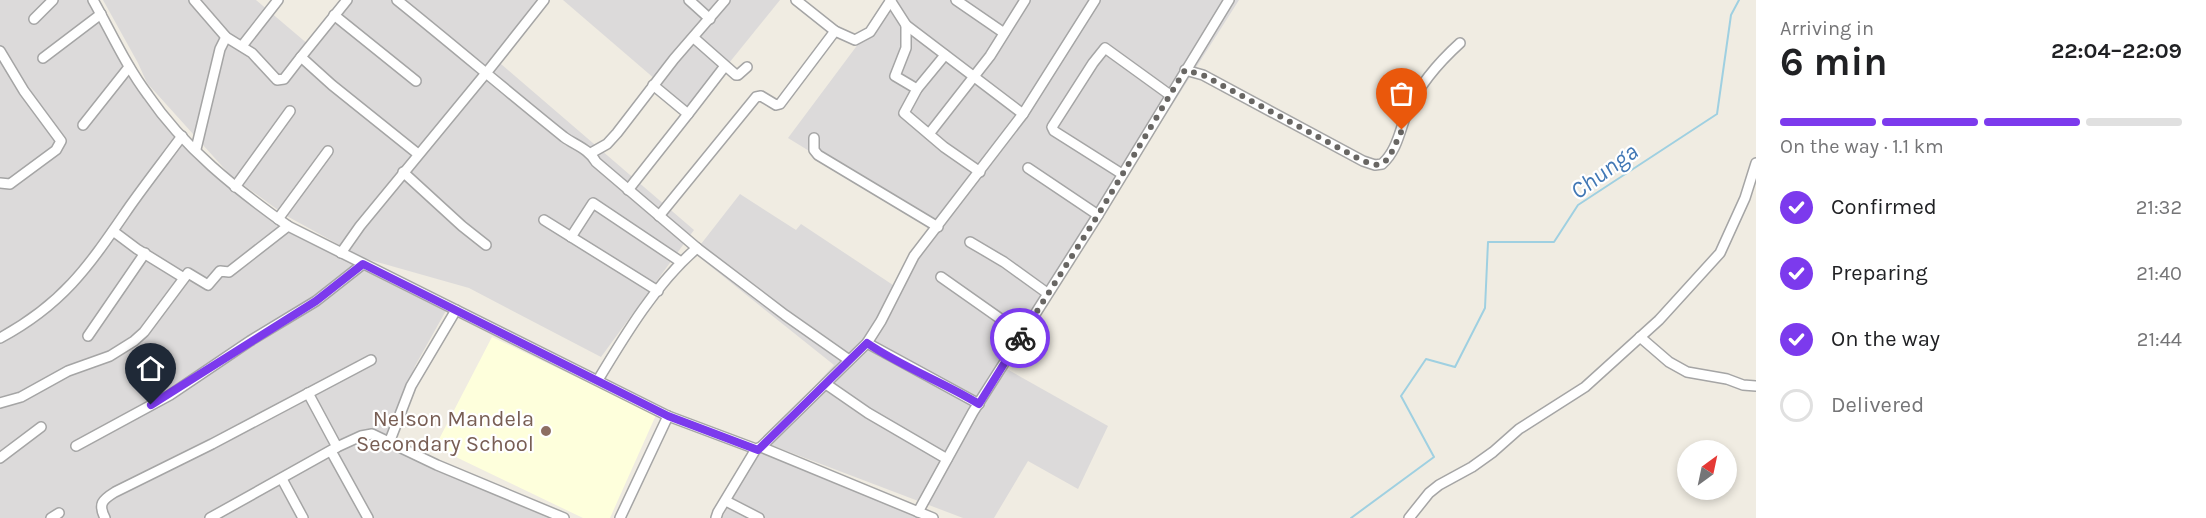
<!DOCTYPE html>
<html lang="en">
<head>
<meta charset="utf-8">
<style>
	body { margin:0; font-family:Karla,sans-serif; background:#f6f6f6; color:#202124; height:100vh; display:flex; flex-direction:column; font-size:22px; white-space:nowrap }
	* { box-sizing:border-box; margin:0 }
	p { font-size:20px; color:#757577 }
	.icon { flex:none; width:33px; height:33px; fill:none; stroke:currentColor; stroke-width:2; stroke-linecap:round; stroke-linejoin:round }
	.map { position:relative; flex:1; overflow:hidden }
	.drawer { display:flex; flex-direction:column; background:#fff; width:450px }
	.drawer>* { flex:none }
	.needle { width:39px; rotate:33deg }
	.tools { position:absolute; left:1677px; top:440px; display:grid; gap:12px }
	.tools a { display:grid; place-items:center; width:60px; height:60px; border-radius:50%; background:#fff; box-shadow:0 3px 9px #0003; font-size:30px }
	.pin { position:absolute; display:grid; place-items:center; width:51px; height:51px; color:#fff; margin:-62px -26px; border-radius:50% 50% 50% 0; rotate:-45deg; box-shadow:0 0 6px #0007 }
	.pin .icon { rotate:45deg }
	.courier { position:absolute; display:grid; place-items:center; width:60px; height:60px; margin:-30px; border:4px solid #7c3aed; border-radius:50%; background:#fff; color:#222; box-shadow:0 2px 8px #0007 }
	.head em { font-style:normal; font-weight:700 }
	.head div { display:flex; flex-direction:column-reverse }
	.head { display:flex; align-items:center; justify-content:space-between; height:102px; padding:0 24px }
	h1 { font-size:39px; font-weight:700; line-height:45px }
	.bar { display:grid; grid-template-columns:repeat(4,1fr); gap:9px 6px; align-content:center; height:72px; padding:0 24px }
	.bar i { height:8px; border-radius:4px; background:#e0e0e0 }
	.bar .current { background:#7c3aed }
	.bar p { grid-column:span 4 }
	ol { padding:0 24px; list-style:none }
	li { display:flex; align-items:center; gap:18px; height:66px }
	li p { margin-inline-start:auto }
	li .icon { padding:6px; border-radius:50%; background:#7c3aed; color:#fff; stroke-width:4 }
	li:last-child { color:#757577 }
	li i { width:33px; height:33px; border:3px solid #e0e0e0; border-radius:50% }
	main { display:flex; flex:1; min-height:0 }
	.map>svg:first-child { display:block }
</style>
</head>
<body>
<main>
<div class="map">
<svg width="1756" height="518" viewBox="0 0 1756 518">
	<rect width="100%" height="100%" fill="#f0ece2"/>
	<!-- residential -->
	<g fill="#dcdada">
		<path d="M0,0h94l35,67 67,82 104,83 148,75 -33,59 -27,79 181,73h-569z"/>
		<path d="M103,0h153l53,45 35,-45h193l-43,58 200,172 -93,127 -132,-69 -106,-30 -78,-43 -54,-39 -84,-93 -9,-20z"/>
		<path d="M563,0h217l-89,110z"/>
		<path d="M891,0h348l-234,368 103,58 -30,63 -50,-28 -34,57h-31l-200,-76 71,-77 -140,-112 46,-59 56,36 5,-6 98,65 36,-61 -147,-90z"/>
		<path d="M758,449l175,69h-211z"/>
	</g>
	<!-- education -->
	<path fill="#feffdc" d="M492,337l164,78 -46,103h-27l-148,-71z"/>
	<g fill="none" stroke-linecap="round" stroke-linejoin="round">
		<!-- stream -->
		<path stroke="#9fd0e1" stroke-width="2" d="M1351,518l83,-61 -33,-61 25,-37 29,8 30,-59 3,-66h66l24,-37 139,-91 14,-99 8,-15"/>
		<!-- minor casing -->
		<g stroke="#a5a5a5" stroke-width="12">
			<g id="minor">
				<path d="M93,0c18,32 33,66 55,95 36,53 88,94 140,131l380,190 88,33 5,-2 172,71"/>
				<path d="M194,0l32,37 26,16 25,27 7,-1 17,-22"/>
				<path d="M347,0l-46,57 31,28 86,69"/>
				<path d="M397,0c56,45 111,92 167,137 11,8 25,12 32,25l101,86 88,67 64,45"/>
				<path d="M689,0l21,19"/>
				<path d="M796,0l39,31 20,9 15,-8 21,-32"/>
				<path d="M890,0l16,25 117,89"/>
				<path d="M956,0l48,33"/>
				<path d="M334,15l82,66"/>
				<path d="M34,19l19,-19"/>
				<path d="M906,25v23l-11,28 22,13"/>
				<path d="M694,38l42,37h2l9,-8"/>
				<path d="M242,46l36,-46"/>
				<path d="M0,51l24,40 37,50 -5,9 -42,31 -4,3 -10,-1"/>
				<path d="M945,55l-28,34 -13,24 40,34 36,25"/>
				<path d="M43,58l58,-44"/>
				<path d="M1185,70l18,5 160,86 12,4 7,-1c16,-14 18,-36 26,-54 12,-26 31,-48 52,-67"/>
				<path d="M688,114l37,-48"/>
				<path d="M83,125l46,-58"/>
				<path d="M929,134l61,-78 35,-56"/>
				<path d="M814,138v12l4,5 120,72"/>
				<path d="M196,149l24,-100 6,-12"/>
				<path d="M591,153l16,-9 10,-11 57,-74 51,-59"/>
				<path d="M1028,168l70,47"/>
				<path d="M403,172l59,54 24,19"/>
				<path d="M1122,174l-68,-43 -2,-4 41,-64 12,-15 65,47"/>
				<path d="M235,187l55,-76"/>
				<path d="M628,190l60,-76 -35,-29"/>
				<path d="M659,216l97,-119 5,-1 15,9 4,-1 55,-73"/>
				<path d="M278,219l50,-68"/>
				<path d="M544,220l114,71"/>
				<path d="M113,231l24,18 47,29"/>
				<path d="M571,237l22,-34 88,59"/>
				<path d="M970,242l34,20 43,31"/>
				<path d="M341,253l19,-27 131,-159 53,-67"/>
				<path d="M941,277l81,57"/>
				<path d="M88,336l57,-83"/>
				<path d="M1640,337l29,25 18,10 40,7 16,6 13,1"/>
				<path d="M0,338c65,-35 90,-74 130,-132 17,-24 35,-47 52,-70"/>
				<path d="M867,343l112,61"/>
				<path d="M598,380c27,-45 59,-98 99,-132"/>
				<path d="M826,384l42,29 79,46"/>
				<path d="M308,393l29,54"/>
				<path d="M0,403l21,-6 47,-26 42,-15 24,-15 10,-9 44,-59 20,12 12,-14 9,1 59,-46"/>
				<path d="M389,443l22,-57 45,-76"/>
				<path d="M76,446l94,-51 80,-54 66,-40 47,-37"/>
				<path d="M761,447l106,-104 14,-22 33,-65 109,-142 72,-114"/>
				<path d="M331,451l37,67"/>
				<path d="M0,458l41,-31"/>
				<path d="M282,479l21,39"/>
				<path d="M726,501l33,17"/>
				<path d="M918,512l55,-100 125,-197 131,-215"/>
				<path d="M51,518l8,-5"/>
				<path d="M105,518c-7,-14 -3,-18 10,-26l97,-48 159,-84"/>
				<path d="M210,518l127,-71 24,-11 11,-2 65,31 127,53"/>
				<path d="M620,518l48,-102"/>
				<path d="M716,518l2,-6 38,-63"/>
				<path d="M1409,518l20,-25 10,-8 33,-18 21,-15 26,-23 66,-42 74,-67 61,-67 25,-55 11,-35"/>
			</g>
		</g>
		<!-- minor -->
		<use href="#minor" stroke="#fff" stroke-width="9"/>
	</g>
	<g fill="none" stroke-linecap="round" stroke-linejoin="round">
		<!-- done -->
		<path stroke="#686663" stroke-width="6" stroke-dasharray="0 10.8" d="M1020,338l78,-123 87,-145 18,5 160,86 12,4 7,-1 7,-6 13,-28"/>
		<!-- route -->
		<path stroke="#7c3aed" stroke-width="8" d="M151,405l165,-104 47,-37 305,152 90,34 109,-107c35,24 76,39 112,61l41,-66"/>
	</g>
	<!-- markers -->
	<circle fill="#8d6e63" stroke="#fff" stroke-width="2" cx="546" cy="431" r="6"/>
	<g text-anchor="middle" stroke-width="4.5" stroke-linejoin="round" paint-order="stroke">
		<!-- education labels -->
		<g font-size="22" fill="#785e54" stroke="#fff" text-anchor="end">
			<text x="534" y="426">Nelson Mandela<tspan x="534" dy="25">Secondary School</tspan></text>
		</g>
		<!-- water labels -->
		<g font-size="24" font-style="italic" fill="#4278b5" stroke="#fff">
			<text transform="translate(1604 171) rotate(-36)" y="8">Chunga</text>
		</g>
	</g>
</svg>
<div class="tools">
<a><svg class="needle" viewBox="-14 -14 28 28"><path d="M0-13l5 13h-10z" fill="#e53935"/><path d="M0 13l5-13h-10z" fill="#757577"/></svg></a>
</div>
<div class="pin" style="left:1402px;top:130px;background:#ea580c"><svg class="icon" aria-label="bag" viewBox="0 0 24 24"><path d="M5 8h14l-1 12H6zM9 8a3 3 0 0 1 6 0"/></svg></div>
<div class="pin" style="left:151px;top:405px;background:#1f2937"><svg class="icon" aria-label="home" viewBox="0 0 24 24"><path d="M3 11l9-7 9 7M6 9v11h12V9"/></svg></div>
<div class="courier" style="left:1020px;top:338px"><svg class="icon" aria-label="bike" viewBox="0 0 24 24"><circle cx="6" cy="16" r="4"/><circle cx="18" cy="16" r="4"/><path d="M6 16l4-8h5l3 8M10 8l3 8H6M13 5h3"/></svg></div>
</div>
<section class="drawer">
<div class="head"><div><h1>6 min</h1><p>Arriving in</p></div><em>22:04–22:09</em></div>
<div class="bar"><i class="current"></i><i class="current"></i><i class="current"></i><i></i><p>On the way · 1.1 km</p></div>
<ol>
<li><svg class="icon" aria-label="check" viewBox="0 0 24 24"><path d="M5 12l5 5 9-10"/></svg>Confirmed<p>21:32</p></li>
<li><svg class="icon" aria-label="check" viewBox="0 0 24 24"><path d="M5 12l5 5 9-10"/></svg>Preparing<p>21:40</p></li>
<li><svg class="icon" aria-label="check" viewBox="0 0 24 24"><path d="M5 12l5 5 9-10"/></svg>On the way<p>21:44</p></li>
<li><i></i>Delivered</li>
</ol>
</section>
</main>
</body>
</html>
